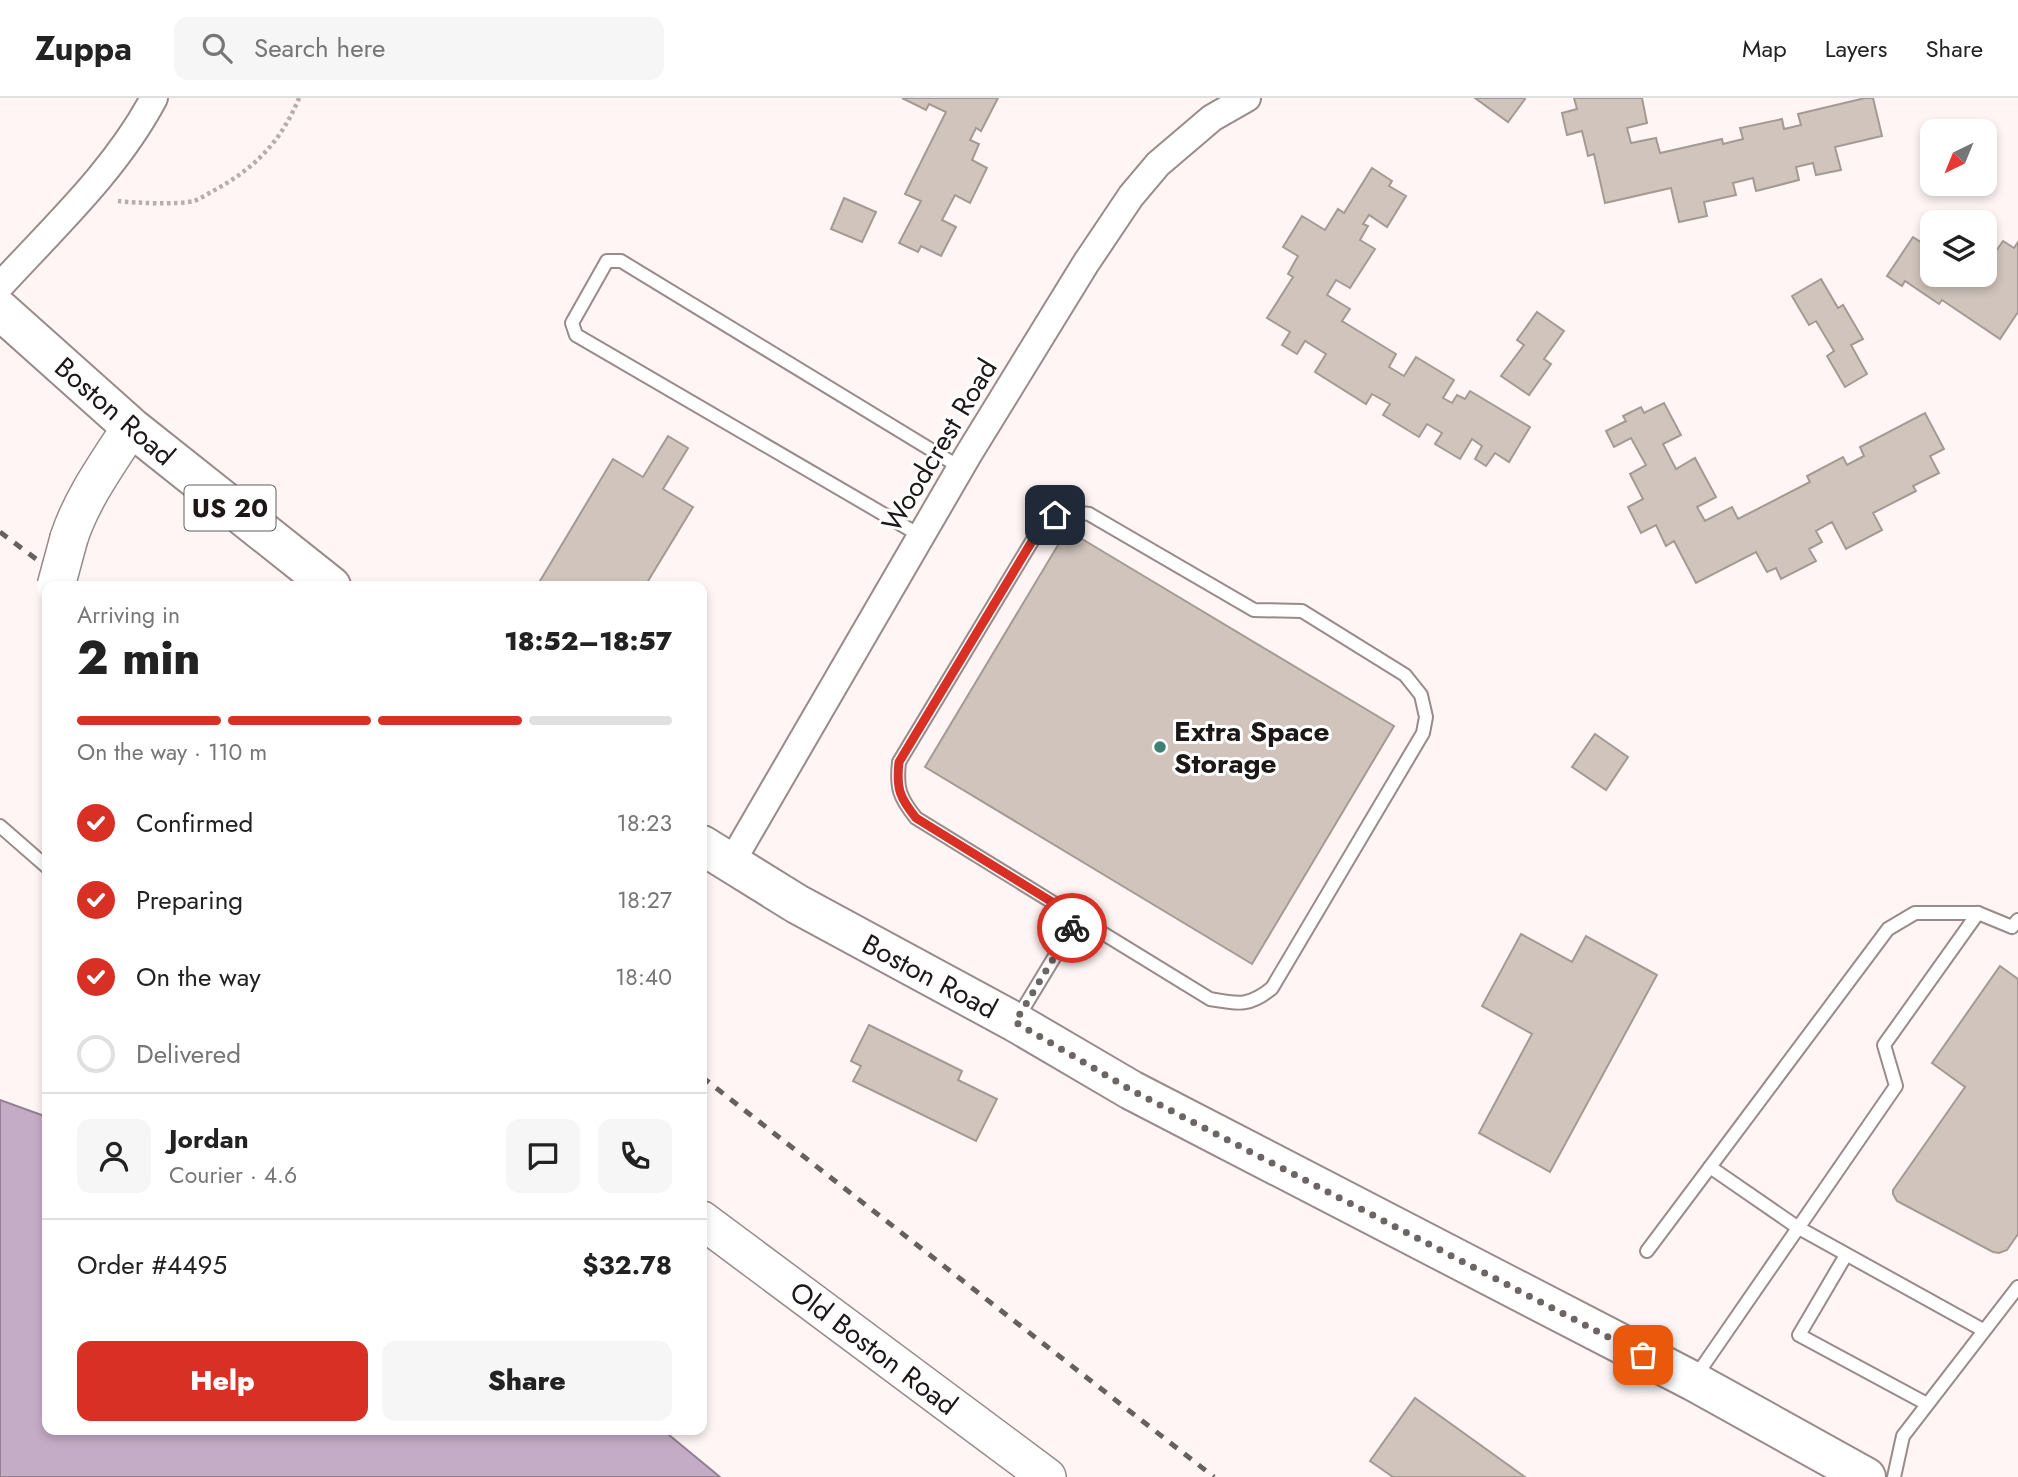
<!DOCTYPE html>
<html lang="en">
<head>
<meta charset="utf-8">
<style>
	body { margin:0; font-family:Jost,sans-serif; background:#f6f6f6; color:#222; height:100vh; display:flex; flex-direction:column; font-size:26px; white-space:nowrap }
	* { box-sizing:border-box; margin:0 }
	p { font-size:23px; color:#767676 }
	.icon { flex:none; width:38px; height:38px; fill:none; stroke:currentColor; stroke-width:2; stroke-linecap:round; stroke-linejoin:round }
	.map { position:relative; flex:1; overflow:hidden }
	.side { position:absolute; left:42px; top:483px; width:665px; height:854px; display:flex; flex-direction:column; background:#fff; border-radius:14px; box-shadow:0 4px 10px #0003 }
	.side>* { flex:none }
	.needle { width:46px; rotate:223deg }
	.controls { position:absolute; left:1920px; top:21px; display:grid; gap:14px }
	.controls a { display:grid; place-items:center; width:77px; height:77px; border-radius:14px; background:#fff; box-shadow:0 4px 10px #0003; font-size:35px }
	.pin { position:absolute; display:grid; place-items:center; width:60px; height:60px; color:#fff; margin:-30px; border-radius:14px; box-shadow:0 4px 10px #0006 }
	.courier { position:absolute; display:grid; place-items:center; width:70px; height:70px; margin:-35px; border:5px solid #d93025; border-radius:50%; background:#fff; color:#222; box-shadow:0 2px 9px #0007 }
	.overview em { font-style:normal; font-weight:800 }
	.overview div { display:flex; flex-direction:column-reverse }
	.overview { display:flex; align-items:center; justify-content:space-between; height:119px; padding:0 35px }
	h1 { font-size:46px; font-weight:800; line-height:52px }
	.bar { display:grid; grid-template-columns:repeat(4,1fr); gap:10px 7px; align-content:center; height:84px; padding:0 35px }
	.bar i { height:9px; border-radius:5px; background:#e0e0e0 }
	.bar .on { background:#d93025 }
	.bar p { grid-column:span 4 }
	.line { display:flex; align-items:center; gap:18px; padding:0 35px; border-top:2px solid #e0e0e0 }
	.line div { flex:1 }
	.round { display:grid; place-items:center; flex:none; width:74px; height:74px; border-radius:14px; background:#f6f6f6 }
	ol { padding:0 35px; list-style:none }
	li { display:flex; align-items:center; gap:21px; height:77px }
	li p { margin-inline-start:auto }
	li .icon { padding:7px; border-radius:50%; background:#d93025; color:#fff; stroke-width:4 }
	li:last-child { color:#767676 }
	li i { width:38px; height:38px; border:4px solid #e0e0e0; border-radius:50% }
	.cta { display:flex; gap:14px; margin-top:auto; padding:14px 35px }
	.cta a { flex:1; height:80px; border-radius:14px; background:#d93025; color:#fff; font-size:28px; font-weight:800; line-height:80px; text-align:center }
	.cta a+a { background:#f6f6f6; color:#222 }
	header { display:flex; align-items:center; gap:42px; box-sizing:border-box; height:98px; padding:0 35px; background:#fff; border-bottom:2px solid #e0e0e0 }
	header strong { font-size:33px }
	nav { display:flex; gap:38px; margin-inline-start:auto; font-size:24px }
	.search { width:490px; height:63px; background:#f6f6f6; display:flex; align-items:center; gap:18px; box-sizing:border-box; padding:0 24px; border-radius:14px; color:#767676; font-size:26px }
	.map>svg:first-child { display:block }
</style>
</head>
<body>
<header>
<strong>Zuppa</strong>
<div class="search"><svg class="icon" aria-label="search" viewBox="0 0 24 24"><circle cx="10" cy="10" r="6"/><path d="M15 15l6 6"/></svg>Search here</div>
<nav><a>Map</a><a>Layers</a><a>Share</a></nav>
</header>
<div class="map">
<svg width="2018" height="1379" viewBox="0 0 2018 1379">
	<rect width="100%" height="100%" fill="#fef5f4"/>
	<!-- water -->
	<path fill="#c5acc6" stroke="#937f92" stroke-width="2" d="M0,1002l47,17v313h616l57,47h-720z"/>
	<!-- building -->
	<g fill="#d0c4bc" stroke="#a59a93" stroke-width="2">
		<path d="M902,0h96l-17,33 -5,-3 -6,12 9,4 -7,16 15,8 -17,35 -15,-8 -13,25 14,7 -15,29 -20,-10 -3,6 -19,-9 22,-42 -16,-7 41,-82 -17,-8 -3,6z"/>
		<path d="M1475,0h49l1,1 -17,23z"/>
		<path d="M1574,0h68l5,25 -20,5 4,15 25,-5 4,15 62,-14 1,5 20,-5 -3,-11 42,-9 2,10 17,-4 -3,-11 67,-16h8l9,38 -47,11 6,23 -25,5 -3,-12 -17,4 3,13 -43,11 -3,-13 -20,5 3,12 -32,7 3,14 -28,6 -8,-34 -66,15 -11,-49 -6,2 -6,-25 -15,4 -5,-22 15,-4z"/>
		<path d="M1372,70l20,13 -3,5 17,10 -19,31 -18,-12 -6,9 5,2 -8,14 15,9 -25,39 -14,-8 -9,15 23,14 -8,12 54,33 -7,13 15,9 12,-19 38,23 -11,18 9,5 5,-8 8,4 5,-8 60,36 -21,35 -14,-9 -9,13 -11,-7 7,-13 -10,-7 -12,20 -25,-15 7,-11 -15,-9 -8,13 -36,-22 7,-11 -18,-10 -6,10 -51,-32 11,-18 -21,-13 -8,13 -15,-9 8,-13 -23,-14 26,-41 -5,-3 10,-18 -15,-9 19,-31 23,14 13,-21 6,4z"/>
		<path d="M844,100l32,14 -14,30 -31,-13z"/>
		<path d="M1913,139l14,9 5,-8v37h52v-13l3,2 16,-23 11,7 4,-6v70l-18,27 -58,-39 -3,4 -34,-23 -3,5 -15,-10z"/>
		<path d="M1821,181l17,29 5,-3 20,34 -12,6 16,29 -22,13 -18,-31 7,-5 -18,-30 -7,4 -17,-29z"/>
		<path d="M1537,214l27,19 -20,28 7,5 -22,31 -28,-19 23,-31 -7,-5z"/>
		<path d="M1664,305l17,32 -18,9 13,25 19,-11 21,39 -19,10 8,14 27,-14 6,12 72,-37 -3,-6 36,-19 4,8 17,-9 -4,-9 65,-34 19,36 -14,7 9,17 -26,13 3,5 -43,22 9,17 -36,19 -14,-27 -16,9 6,11 -13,7 7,12 -35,18 -5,-11 -9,4 -11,-20 -60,31 -22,-42 -8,5 -10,-21 -15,8 -13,-26 15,-8 -13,-25 16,-9 -15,-27 -17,9 -8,-16 20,-10 -3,-5 18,-9 3,6z"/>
		<path d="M668,338l20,12 -25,41 30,18 -48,79h-108l76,-127 30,18z"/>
		<path d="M1067,432l327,196 -142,238 -327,-197z"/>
		<path d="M1595,636l33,23 -22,33 -34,-23z"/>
		<path d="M1521,836l51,28 14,-26 71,39 -107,197 -71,-39 53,-99 -50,-28z"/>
		<path d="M2000,868l18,13v255l-11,16 -8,3 -6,-1 -96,-51 -4,-7v-4l72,-103 -33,-24z"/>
		<path d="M869,927l93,46 -4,9 39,19 -21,42 -123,-60 8,-15 -10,-5z"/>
		<path d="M1415,1300l110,79h-132l-23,-16z"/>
	</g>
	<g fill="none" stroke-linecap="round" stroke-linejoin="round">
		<!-- lane casing -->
		<g stroke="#998b89" stroke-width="16">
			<g id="lane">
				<path d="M921,438l-345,-201 -4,-12 35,-62h14l340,207"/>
				<path d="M0,728l47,41"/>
				<path d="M1017,921l61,-101 -162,-100c-16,-20 -20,-29 -17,-56l144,-239c16,-10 27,-12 46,-9l165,96 48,1 103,64 16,20 5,22 -3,16 -151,255c-23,19 -34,16 -62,11l-132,-81"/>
				<path d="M1710,1069l178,-238 27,-16h63"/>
				<path d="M1647,1153l63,-84 87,60 186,103"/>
				<path d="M1846,1157l-47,80 128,69"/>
				<path d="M1696,1278l200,-290 -12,-41 94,-132 34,14 6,-7"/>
				<path d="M1894,1379l9,-41 115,-149"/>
			</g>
		</g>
		<!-- street casing -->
		<g stroke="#998b89" stroke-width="30">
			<g id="street">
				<path d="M0,188c54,-59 116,-116 154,-188"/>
				<path d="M731,765l237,-408 118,-192 45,-67 27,-32 54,-46 35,-20"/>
			</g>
		</g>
		<!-- secondary casing -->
		<g stroke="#998b89" stroke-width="40">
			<g id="secondary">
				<path d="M69,440c13,-40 39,-75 62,-111"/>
				<path d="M702,1122l345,257"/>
			</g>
		</g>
		<!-- primary casing -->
		<g stroke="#998b89" stroke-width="42">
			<g id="primary">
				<path d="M0,212l131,117 200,159"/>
				<path d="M702,747l95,59 218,118 116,68 562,291 173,96"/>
			</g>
		</g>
		<!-- path -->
		<path stroke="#b6aead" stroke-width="4.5" stroke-dasharray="3.5 3.5" stroke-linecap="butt" d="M118,103c18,2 59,4 76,0 6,-2 13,-7 19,-10 41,-22 68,-49 86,-93"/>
		<!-- lane -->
		<use href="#lane" stroke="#fff" stroke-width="12"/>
		<!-- street -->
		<use href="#street" stroke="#fff" stroke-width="26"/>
		<!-- secondary -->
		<use href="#secondary" stroke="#fff" stroke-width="37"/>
		<!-- primary -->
		<use href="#primary" stroke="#fff" stroke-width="38"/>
		<!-- rail -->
		<g stroke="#676060" stroke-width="5" stroke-dasharray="9 9" stroke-linecap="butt">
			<path d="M0,434l72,54"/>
			<path d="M702,979l512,400"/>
		</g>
		<!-- secondary-bridge casing -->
		<g stroke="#998b89" stroke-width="40" stroke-linecap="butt">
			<path id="secondary-bridge" d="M56,488l13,-48"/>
		</g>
		<!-- secondary-bridge -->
		<use href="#secondary-bridge" stroke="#fff" stroke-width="37"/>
	</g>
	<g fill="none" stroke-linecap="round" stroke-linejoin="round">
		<!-- done -->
		<path stroke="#6c6564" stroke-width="7" stroke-dasharray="0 12.6" d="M1072,830l-57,94 116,68 512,265"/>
		<!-- route -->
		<path stroke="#d93025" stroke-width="9" d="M1055,417l-12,8 -144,239c-3,27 1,36 17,56l162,100 -6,10"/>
	</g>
	<!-- markers -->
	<circle fill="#3e8172" stroke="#fff" stroke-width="2.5" cx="1160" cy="649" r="7"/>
	<g text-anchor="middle" stroke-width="6" stroke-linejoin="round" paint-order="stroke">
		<!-- shield labels -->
		<rect fill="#fff" stroke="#615d5d" stroke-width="2" x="184.5" y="387.5" width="91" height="45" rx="5"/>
		<g font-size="26" font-weight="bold" fill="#1d1717">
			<text x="230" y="419">US 20</text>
		</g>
		<!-- street labels -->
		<g font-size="28" fill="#1d1717" stroke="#fff">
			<text transform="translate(115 313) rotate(41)" y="10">Boston Road</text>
			<text transform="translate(939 347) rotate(-59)" y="10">Woodcrest Road</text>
			<text transform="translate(930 878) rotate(28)" y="10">Boston Road</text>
			<text transform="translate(874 1250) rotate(37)" y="10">Old Boston Road</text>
		</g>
		<!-- poi labels -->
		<g font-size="28" font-weight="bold" fill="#1d1717" stroke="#fff" text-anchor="start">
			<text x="1174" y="643">Extra Space<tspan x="1174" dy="32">Storage</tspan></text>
		</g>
	</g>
</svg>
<div class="controls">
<a><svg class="needle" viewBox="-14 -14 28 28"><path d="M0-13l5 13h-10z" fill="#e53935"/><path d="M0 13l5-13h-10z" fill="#767676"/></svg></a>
<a><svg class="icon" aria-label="layers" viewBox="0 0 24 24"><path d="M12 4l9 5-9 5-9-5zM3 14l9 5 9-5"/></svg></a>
</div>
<div class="pin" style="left:1643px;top:1257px;background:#ea580c"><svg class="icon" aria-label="bag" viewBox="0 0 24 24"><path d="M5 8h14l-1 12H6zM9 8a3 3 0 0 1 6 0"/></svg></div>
<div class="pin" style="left:1055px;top:417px;background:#1f2937"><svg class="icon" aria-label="home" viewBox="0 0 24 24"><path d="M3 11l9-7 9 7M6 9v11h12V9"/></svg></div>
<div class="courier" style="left:1072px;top:830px"><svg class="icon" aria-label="bike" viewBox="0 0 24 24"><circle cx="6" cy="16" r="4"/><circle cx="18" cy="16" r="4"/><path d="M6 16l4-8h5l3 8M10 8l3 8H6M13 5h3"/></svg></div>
<section class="side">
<div class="overview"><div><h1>2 min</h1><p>Arriving in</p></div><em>18:52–18:57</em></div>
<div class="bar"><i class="on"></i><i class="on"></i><i class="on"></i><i></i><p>On the way · 110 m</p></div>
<ol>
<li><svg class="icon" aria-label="check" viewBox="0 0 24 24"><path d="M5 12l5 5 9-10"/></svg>Confirmed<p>18:23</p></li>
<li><svg class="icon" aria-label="check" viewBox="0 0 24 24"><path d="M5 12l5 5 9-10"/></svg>Preparing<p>18:27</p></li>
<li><svg class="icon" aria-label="check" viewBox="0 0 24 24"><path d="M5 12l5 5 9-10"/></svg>On the way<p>18:40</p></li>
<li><i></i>Delivered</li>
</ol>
<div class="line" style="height:126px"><a class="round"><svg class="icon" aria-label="person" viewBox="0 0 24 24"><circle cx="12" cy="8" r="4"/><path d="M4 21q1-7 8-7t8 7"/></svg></a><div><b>Jordan</b><p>Courier · 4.6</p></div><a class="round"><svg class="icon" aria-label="chat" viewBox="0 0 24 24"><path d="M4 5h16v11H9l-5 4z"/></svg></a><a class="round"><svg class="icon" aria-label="phone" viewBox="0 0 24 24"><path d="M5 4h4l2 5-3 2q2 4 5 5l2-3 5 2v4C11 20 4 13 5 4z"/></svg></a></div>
<div class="line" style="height:91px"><div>Order #4495</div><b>$32.78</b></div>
<div class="cta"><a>Help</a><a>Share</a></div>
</section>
</div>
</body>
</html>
